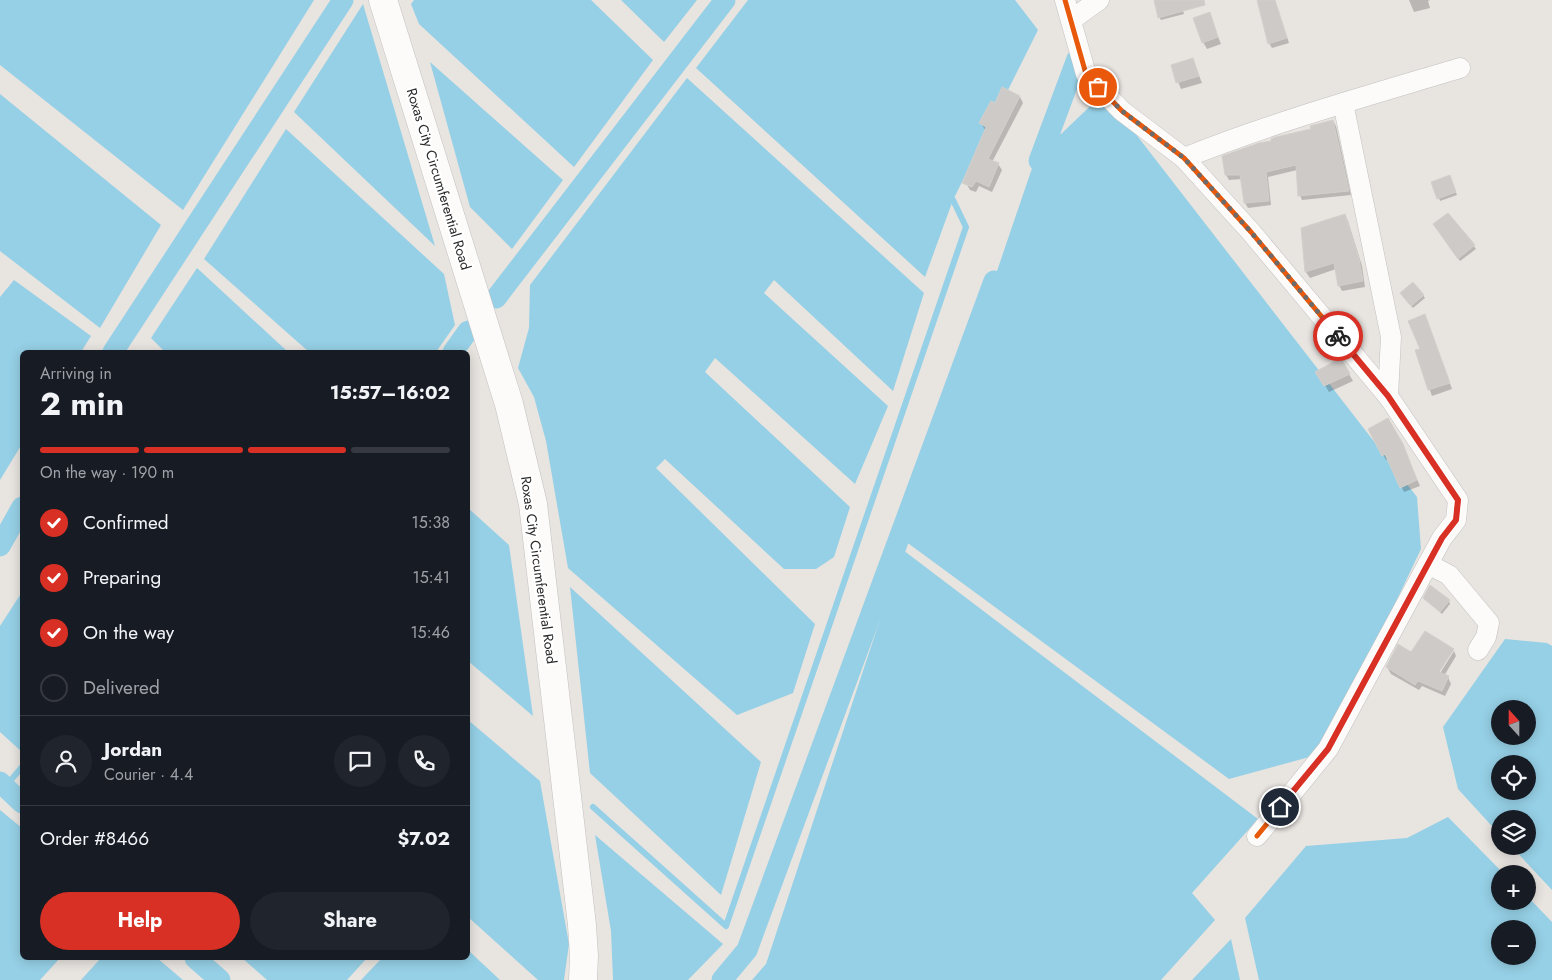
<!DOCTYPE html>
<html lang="en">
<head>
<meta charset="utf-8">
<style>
	body { margin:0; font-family:Jost,sans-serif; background:#20242c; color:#f1f3f6; height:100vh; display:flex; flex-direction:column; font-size:19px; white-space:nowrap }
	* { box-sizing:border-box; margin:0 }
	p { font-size:16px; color:#9ea1a6 }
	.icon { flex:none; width:28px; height:28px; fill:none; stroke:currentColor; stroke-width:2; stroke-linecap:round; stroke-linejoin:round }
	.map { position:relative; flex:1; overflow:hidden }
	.panel { position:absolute; left:20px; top:350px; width:450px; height:610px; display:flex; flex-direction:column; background:#171b24; border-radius:8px; box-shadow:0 2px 12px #0003 }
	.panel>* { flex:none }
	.needle { width:32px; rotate:339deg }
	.fabs { position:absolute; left:1491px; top:700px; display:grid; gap:10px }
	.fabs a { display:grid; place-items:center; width:45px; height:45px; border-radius:50%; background:#171b24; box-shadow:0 2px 12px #0003; font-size:25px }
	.pin { position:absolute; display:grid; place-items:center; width:42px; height:42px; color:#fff; margin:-21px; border:2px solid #fff; border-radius:50%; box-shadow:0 1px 5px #0007 }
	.courier { position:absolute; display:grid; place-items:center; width:50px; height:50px; margin:-25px; border:4px solid #d93025; border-radius:50%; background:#fff; color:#222; box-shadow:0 1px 6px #0007 }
	.head em { font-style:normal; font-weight:700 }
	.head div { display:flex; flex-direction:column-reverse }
	.head { display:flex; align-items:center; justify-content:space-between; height:85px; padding:0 20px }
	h1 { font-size:32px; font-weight:700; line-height:38px }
	.bar { display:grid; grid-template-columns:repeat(4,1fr); gap:8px 5px; align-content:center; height:60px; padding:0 20px }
	.bar i { height:6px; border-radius:4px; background:#363941 }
	.bar .on { background:#d93025 }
	.bar p { grid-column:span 4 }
	.line { display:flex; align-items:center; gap:12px; padding:0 20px; border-top:1px solid #363941 }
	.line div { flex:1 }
	.round { display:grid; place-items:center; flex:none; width:52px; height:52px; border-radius:26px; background:#20242c }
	ol { padding:0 20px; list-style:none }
	li { display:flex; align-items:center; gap:15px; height:55px }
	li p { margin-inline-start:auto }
	li .icon { padding:5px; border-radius:50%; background:#d93025; color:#fff; stroke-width:4 }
	li:last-child { color:#9ea1a6 }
	li i { width:28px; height:28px; border:2px solid #363941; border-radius:50% }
	.button { display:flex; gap:10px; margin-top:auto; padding:10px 20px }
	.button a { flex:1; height:58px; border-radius:30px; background:#d93025; color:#fff; font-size:20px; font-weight:700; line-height:58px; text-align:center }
	.button a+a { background:#20242c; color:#f1f3f6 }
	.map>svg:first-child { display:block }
</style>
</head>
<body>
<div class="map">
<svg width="1552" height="980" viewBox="0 0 1552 980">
	<rect width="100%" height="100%" fill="#e8e4e0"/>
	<!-- water -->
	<g fill="#96d0e6" fill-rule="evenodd">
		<path d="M0,0h314l-131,210 -183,-145z"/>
		<path d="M414,0h177l62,60 -79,107 -155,-143 -8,-20z"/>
		<path d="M621,0h76l-33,42z"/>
		<path d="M748,0h267l23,30 -85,170 -28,77 -229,-209z"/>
		<path d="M363,4l72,242 -141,-134z"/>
		<path d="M430,62l133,118 -51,69 -42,-42z"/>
		<path d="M687,78l237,215 -31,98 -119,-111 -10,13 124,113 -33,78 -140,-126 -10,14 145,135 -16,50 -18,12h-32l-119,-110 -9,9 159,156 -22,69 -56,22 -169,-147 -22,-127 -12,-44 -16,-29 11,-40 1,-43z"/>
		<path d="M1104,93l313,404 4,52 -97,204 -95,26 -324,-238 139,-408 17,1z"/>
		<path d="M0,94l161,131 -61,103 -100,-77z"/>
		<path d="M286,129l158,145 11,51 -19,27h-127l-105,-93z"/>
		<path d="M197,268l91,84h-123l-14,-14z"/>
		<path d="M14,280l77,56 -10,16h-59v92l-22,36v-183z"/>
		<path d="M468,508l41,37 24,171 -65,-55z"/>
		<path d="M903,550l355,269 -66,74 23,27 -54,60h-409l14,-16z"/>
		<path d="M570,587l191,175 -40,133 -131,-122z"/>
		<path d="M22,592v160l-22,-20v-106z"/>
		<path d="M1505,639l42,4 5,3v244l-41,-44h17v-27h-28v16l-42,-46 -15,-62zM1500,709h28v27h-28zM1500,764h28v27h-28z"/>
		<path d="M468,720l72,61 29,163 -5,36h-26l-70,-63z"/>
		<path d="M0,810l22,18v130h38l-20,22h-40z"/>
		<path d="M1448,817l56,57h-4v27h28v-4l24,25v58h-293l-14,-62 61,-72 101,-8zM1500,929h28v27h-28z"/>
		<path d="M595,835l128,109 -35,36h-75l-2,-49z"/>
		<path d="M1231,939l9,41h-48z"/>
		<path d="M468,950l32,30h-139l21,-22h86z"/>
		<path d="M101,958h56l26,22h-102z"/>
		<path d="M242,958h125l-20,22h-80z"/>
	</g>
	<!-- shadow -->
	<g fill="#0003">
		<path d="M1162,0h18l4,14 -23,6 -2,-3z"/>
		<path d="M1258,0h17l14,43 -17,5 -3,-5z"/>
		<path d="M1409,0h21l-2,1 2,7 -16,4z"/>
		<path d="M1209,14l12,30 -14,5 -4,-7z"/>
		<path d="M1193,60l9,23 -21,6 -9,-23z"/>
		<path d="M1020,97l3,6 -31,59 6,2 4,6 -10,22 -13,-6 -3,6 -6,-2 -4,-7 19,-53 -4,-7 14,-18z"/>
		<path d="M1333,121l3,5 15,69 -49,5 -2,-5 -3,-25 -29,7 3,28 -23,3 -3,-5 -3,-24 -13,1 -3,-5 47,-33 40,-12z"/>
		<path d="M1451,179l6,16 -17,6 -1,-3z"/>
		<path d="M1345,215l3,6 14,45 3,21 -23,4 -3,-6 -3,-16 -26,9 -4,-6 -4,-43z"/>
		<path d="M1436,227l27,4 13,18 -16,12z"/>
		<path d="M1423,295l2,3 -12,10 -10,-12z"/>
		<path d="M1425,316l27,73 -20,7 -16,-45 5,-2z"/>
		<path d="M1341,360l12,21 -24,11 -12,-20z"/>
		<path d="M1369,430l36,21 15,35 -16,6 -16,-33 -2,1z"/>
		<path d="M1424,598l25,3 1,3 -8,10z"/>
		<path d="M1453,650l-18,27 2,1 17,-27 2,5 -12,20 4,1 3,7 -6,12 -23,-10 -3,4 -28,-16 -4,-7 25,-13z"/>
	</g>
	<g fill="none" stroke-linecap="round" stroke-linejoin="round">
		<!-- stream -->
		<g stroke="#96d0e6" stroke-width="6">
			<path d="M5,787l17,-20"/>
			<path d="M593,807l133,119 240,-699 -13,-27"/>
		</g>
		<!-- canal -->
		<g stroke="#96d0e6" stroke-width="21">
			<path d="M1039,161l38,-102"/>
			<path d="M496,298l229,-298"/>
			<path d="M113,352l230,-352"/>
			<path d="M453,352l15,-21"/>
			<path d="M0,546l22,-39"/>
			<path d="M0,782l22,21"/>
			<path d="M195,958l25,22"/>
			<path d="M722,980l25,-30 247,-669"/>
		</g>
	</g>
	<!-- building -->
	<g fill="#cdcac7" stroke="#d3d0cc">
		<path d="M1154,0h50l1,5 -47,13z"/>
		<path d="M1257,0h18l12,38 -19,6z"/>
		<path d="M1210,12l8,25 -16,6 -9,-25z"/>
		<path d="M1193,58l6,18 -23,7 -5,-18z"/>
		<path d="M1002,87l18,9 -32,63 11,4 -10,24 -13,-6 -4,6 -10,-4 24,-56 -7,-4 12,-22 4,2z"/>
		<path d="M1333,120l16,71 -51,5 -2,-31 -30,7 3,29 -25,2 -4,-28h-15l-3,-19 37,-13 12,-2v-2l5,-2 35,-8 -1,-3z"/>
		<path d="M1450,175l6,17 -19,7 -6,-17z"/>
		<path d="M1448,213l27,32 -17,14 -25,-35z"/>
		<path d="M1345,214l14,45 4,22 -25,5 -4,-23 -29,9 -4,-44z"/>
		<path d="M1413,282l11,13 -13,11 -11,-13z"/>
		<path d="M1425,314l25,69 -22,7 -13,-40 5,-1 -12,-28z"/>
		<path d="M1341,358l9,16 -26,12 -9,-14z"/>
		<path d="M1388,418l15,26 14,36 -17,8 -15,-34 -3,2 -14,-27z"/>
		<path d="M1430,585l20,15 -10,12 -17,-14z"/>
		<path d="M1425,631l29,18 -15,23 10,4 -7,15 -24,-10 -3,4 -29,-18 12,-23 13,8z"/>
	</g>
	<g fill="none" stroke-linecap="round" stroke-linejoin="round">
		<!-- minor casing -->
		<g stroke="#c2c0c1" stroke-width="21">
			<g id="minor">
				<path d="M1065,0l21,74 36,37 62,47 67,74 137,164 70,104 -2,20 -14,18 -114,211 -71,87"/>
				<path d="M1071,20l28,-20"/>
				<path d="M1343,103l48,234 -3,59"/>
				<path d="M1184,158c90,-36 183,-62 276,-90"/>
				<path d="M1428,564l21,11 40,48 -3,14 -8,13"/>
			</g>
		</g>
		<!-- secondary casing -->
		<g stroke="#c2c0c1" stroke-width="29">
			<path id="secondary" d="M383,0l126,404 24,100 49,421 2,31 -1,24"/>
		</g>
		<!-- minor -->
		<use href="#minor" stroke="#fcfbfa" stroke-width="20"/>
		<!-- secondary -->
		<use href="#secondary" stroke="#fcfbfa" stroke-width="28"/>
		<!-- cycleway casing -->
		<g stroke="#fff" stroke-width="8">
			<path id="cycleway" d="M1065,0l21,74 36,37 62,47 67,74 137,164 70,104 -2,20 -14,18 -114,211 -71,87"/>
		</g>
		<!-- cycleway -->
		<use href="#cycleway" stroke="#e8590c" stroke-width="5"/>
	</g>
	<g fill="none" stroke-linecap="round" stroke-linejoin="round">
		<!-- done -->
		<path stroke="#6c6b6a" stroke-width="5" stroke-dasharray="0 9" d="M1098,87l24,24 62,47 67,74 87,104"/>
		<!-- route -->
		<path stroke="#d93025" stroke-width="6" d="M1280,807l48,-58 114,-211 14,-18 2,-20 -70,-104 -50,-60"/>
	</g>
	<g text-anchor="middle" stroke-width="4.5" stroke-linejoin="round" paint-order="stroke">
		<!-- street labels -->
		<g font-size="14" fill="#2a2a2a" stroke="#fff">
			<text transform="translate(439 179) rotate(73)" y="5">Roxas City Circumferential Road</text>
			<text transform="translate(539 570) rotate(82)" y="5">Roxas City Circumferential Road</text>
		</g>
	</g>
</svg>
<div class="fabs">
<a><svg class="needle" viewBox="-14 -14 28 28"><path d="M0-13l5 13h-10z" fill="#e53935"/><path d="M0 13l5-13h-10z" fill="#9ea1a6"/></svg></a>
<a><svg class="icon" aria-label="locate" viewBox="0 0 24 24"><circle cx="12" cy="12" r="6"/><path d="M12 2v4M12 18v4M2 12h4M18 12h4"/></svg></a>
<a><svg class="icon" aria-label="layers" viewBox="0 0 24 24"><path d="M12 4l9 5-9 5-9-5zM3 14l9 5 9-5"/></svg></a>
<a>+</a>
<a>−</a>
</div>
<div class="pin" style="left:1098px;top:87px;background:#ea580c"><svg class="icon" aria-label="bag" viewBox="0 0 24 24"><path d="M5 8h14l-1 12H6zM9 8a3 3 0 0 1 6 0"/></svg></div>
<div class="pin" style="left:1280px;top:807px;background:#1f2937"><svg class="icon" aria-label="home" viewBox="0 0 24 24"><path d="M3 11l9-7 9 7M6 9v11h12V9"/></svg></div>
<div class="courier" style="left:1338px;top:336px"><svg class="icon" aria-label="bike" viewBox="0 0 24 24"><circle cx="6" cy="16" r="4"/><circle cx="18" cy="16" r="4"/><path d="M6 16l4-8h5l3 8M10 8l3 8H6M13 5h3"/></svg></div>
<section class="panel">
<div class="head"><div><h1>2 min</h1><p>Arriving in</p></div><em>15:57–16:02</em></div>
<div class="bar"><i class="on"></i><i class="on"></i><i class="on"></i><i></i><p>On the way · 190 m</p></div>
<ol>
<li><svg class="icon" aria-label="check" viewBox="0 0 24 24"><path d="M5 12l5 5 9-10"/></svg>Confirmed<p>15:38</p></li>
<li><svg class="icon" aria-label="check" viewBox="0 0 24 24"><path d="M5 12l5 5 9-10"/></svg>Preparing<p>15:41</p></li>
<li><svg class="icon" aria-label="check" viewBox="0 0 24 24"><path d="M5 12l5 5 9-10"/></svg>On the way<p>15:46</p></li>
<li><i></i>Delivered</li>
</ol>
<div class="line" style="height:90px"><a class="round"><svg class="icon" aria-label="person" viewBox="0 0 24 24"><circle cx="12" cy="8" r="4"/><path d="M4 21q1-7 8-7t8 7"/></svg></a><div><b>Jordan</b><p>Courier · 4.4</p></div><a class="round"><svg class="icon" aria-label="chat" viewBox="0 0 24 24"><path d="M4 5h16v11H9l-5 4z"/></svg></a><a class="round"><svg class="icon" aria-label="phone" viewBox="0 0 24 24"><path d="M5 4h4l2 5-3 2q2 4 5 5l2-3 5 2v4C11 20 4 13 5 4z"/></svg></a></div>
<div class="line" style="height:65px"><div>Order #8466</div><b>$7.02</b></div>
<div class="button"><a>Help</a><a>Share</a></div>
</section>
</div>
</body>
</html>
